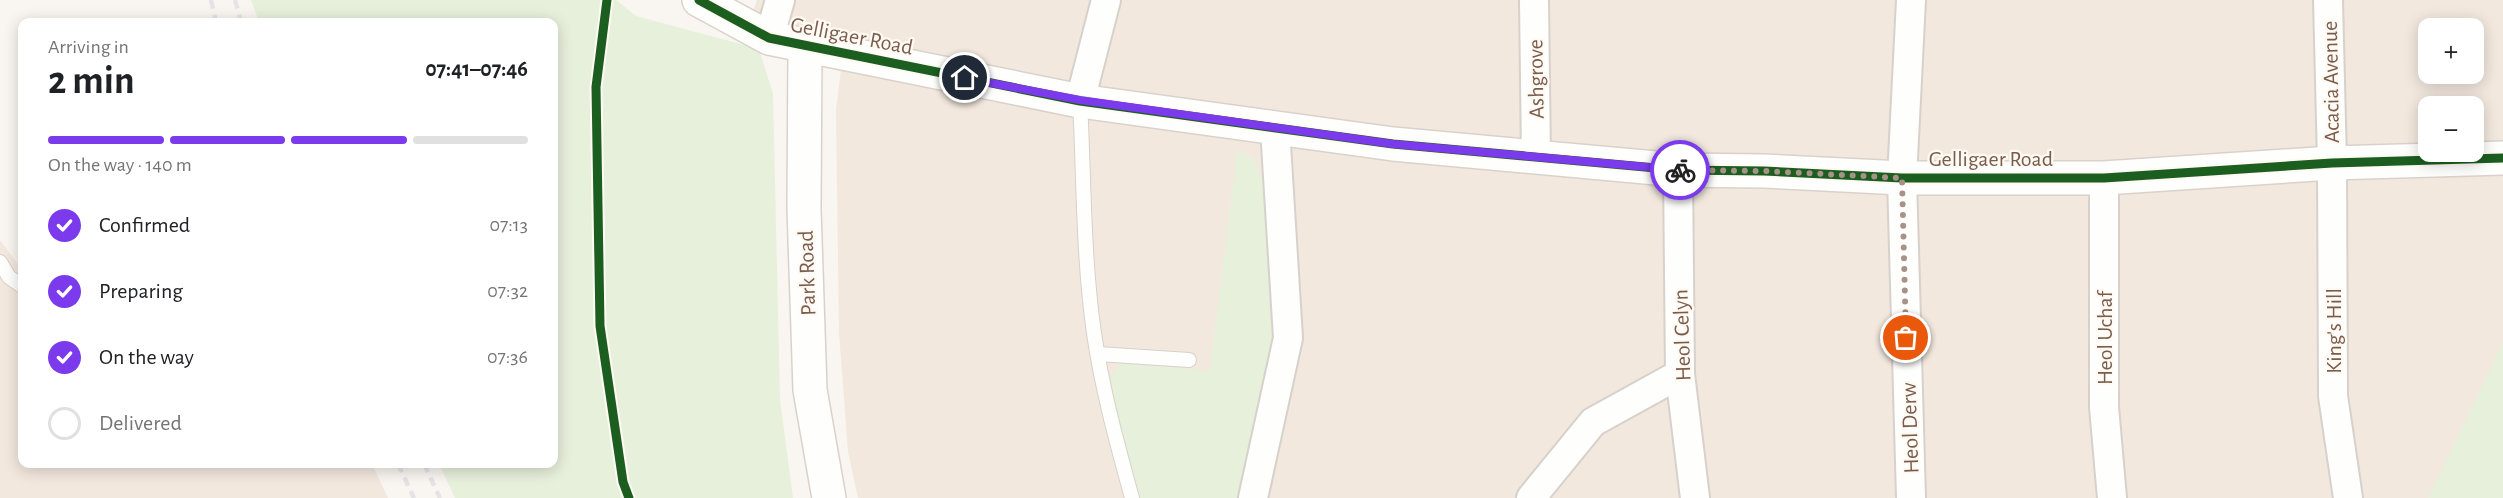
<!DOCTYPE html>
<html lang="en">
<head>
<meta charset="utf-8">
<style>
	body { margin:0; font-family:"Alegreya Sans",sans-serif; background:#f6f6f6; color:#202124; height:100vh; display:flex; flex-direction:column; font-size:22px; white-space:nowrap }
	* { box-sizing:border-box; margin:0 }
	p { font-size:20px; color:#757577 }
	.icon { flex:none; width:33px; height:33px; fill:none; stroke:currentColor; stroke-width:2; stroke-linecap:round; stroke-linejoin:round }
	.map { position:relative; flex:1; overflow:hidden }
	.details { position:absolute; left:18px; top:18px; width:540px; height:450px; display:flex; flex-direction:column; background:#fff; border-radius:12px; box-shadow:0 3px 15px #0003 }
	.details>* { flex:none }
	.fabs { position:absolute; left:2418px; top:18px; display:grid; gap:12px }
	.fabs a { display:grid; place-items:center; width:66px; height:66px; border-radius:12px; background:#fff; box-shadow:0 3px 15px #0003; font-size:30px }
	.pin { position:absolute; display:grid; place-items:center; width:51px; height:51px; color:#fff; margin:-26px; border:3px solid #fff; border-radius:50%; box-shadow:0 2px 6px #0007 }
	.courier { position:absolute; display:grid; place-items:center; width:60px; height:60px; margin:-30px; border:4px solid #7c3aed; border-radius:50%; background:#fff; color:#222; box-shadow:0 2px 8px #0007 }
	.overview em { font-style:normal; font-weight:700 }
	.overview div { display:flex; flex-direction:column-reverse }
	.overview { display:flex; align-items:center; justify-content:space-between; height:102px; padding:0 30px }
	h1 { font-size:39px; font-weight:700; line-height:45px }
	.bar { display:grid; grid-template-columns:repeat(4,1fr); gap:9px 6px; align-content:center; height:72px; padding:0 30px }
	.bar i { height:8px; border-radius:4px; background:#e0e0e0 }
	.bar .selected { background:#7c3aed }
	.bar p { grid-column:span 4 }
	ol { padding:0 30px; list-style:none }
	li { display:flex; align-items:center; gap:18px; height:66px }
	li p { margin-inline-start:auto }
	li .icon { padding:6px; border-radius:50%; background:#7c3aed; color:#fff; stroke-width:4 }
	li:last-child { color:#757577 }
	li i { width:33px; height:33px; border:3px solid #e0e0e0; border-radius:50% }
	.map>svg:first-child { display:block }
</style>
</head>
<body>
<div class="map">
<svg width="2503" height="498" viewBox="0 0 2503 498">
	<rect width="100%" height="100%" fill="#f9f5f0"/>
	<!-- residential -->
	<g fill="#f2e8de" fill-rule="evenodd">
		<path d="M757,0h1746v498h-1645l-10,-46 -9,-119 -3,-223 5,-40 -99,-26zM2428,28h46v46h-46zM2428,106h46v46h-46z"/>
		<path d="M0,240l22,30v194h350l16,34h-388z"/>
	</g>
	<!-- green -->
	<g fill="#e7f0db">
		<path d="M251,0h365l20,16 123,33 14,45 7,306 13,98h-338l-16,-34h115v-442h-295z"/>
		<path d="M1237,150l15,7 10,21 11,37 9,123 -34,160h-108l-27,-94 -2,-28 10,-14 89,9z"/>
		<path d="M2503,342v156h-75z"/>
	</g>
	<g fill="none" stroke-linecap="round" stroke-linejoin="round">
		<!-- lane casing -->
		<g stroke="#d7d1cb" stroke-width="16">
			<g id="lane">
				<path d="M1080,101c4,77 3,156 14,232 8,56 23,110 38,165"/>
				<path d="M0,262l9,15 13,9"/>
				<path d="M1098,354l91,6"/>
			</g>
		</g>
		<!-- street casing -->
		<g stroke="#d7d1cb" stroke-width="32">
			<g id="street">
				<path d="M1534,0l2,157"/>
				<path d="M2328,0l4,163 1,233 15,102"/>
				<path d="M769,38l11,-38"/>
				<path d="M1080,101l26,-101"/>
				<path d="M1678,170l2,204 15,124"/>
				<path d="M2104,178v229l8,91"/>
				<path d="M1253,498l35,-160 -13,-210"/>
				<path d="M1531,498l62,-76 87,-48"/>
				<path d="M1911,498l-9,-320 9,-178"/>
			</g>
		</g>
		<!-- secondary casing -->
		<g stroke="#d9d2cb" stroke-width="36">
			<g id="secondary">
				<path d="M699,0l70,38 311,63 313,43 285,26 86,1 138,7h202l228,-15 171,-5"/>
				<path d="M805,46l-1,163 6,181 19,108"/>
			</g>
		</g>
		<!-- lane -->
		<use href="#lane" stroke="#fefefd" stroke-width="14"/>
		<!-- street -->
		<use href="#street" stroke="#fefefd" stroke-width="28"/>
		<!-- secondary -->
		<use href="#secondary" stroke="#fefefd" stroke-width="33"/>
		<!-- rail -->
		<g stroke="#e6e3e7" stroke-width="4.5" stroke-dasharray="9 6" stroke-linecap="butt">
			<path d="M211,0l5,22"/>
			<path d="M235,0l6,22"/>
			<path d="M398,464l16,34"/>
			<path d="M424,464l16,34"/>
		</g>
		<!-- cycleway casing -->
		<g stroke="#fffaf3" stroke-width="13">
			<g id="cycleway">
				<path d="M607,0l-11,87 4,239 23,156 6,16"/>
				<path d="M699,0l70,38 311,63 313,43 285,26 86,1 138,7h202l228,-15 171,-5"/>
			</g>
		</g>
		<!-- cycleway -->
		<use href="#cycleway" stroke="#1b5e20" stroke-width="9"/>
	</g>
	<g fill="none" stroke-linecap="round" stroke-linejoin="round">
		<!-- done -->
		<path stroke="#a69286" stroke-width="6" stroke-dasharray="0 10.8" d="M1680,170l84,1 138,7 4,160"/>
		<!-- route -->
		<path stroke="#7c3aed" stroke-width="8" d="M965,78l115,22 313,44 287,26"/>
	</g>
	<g text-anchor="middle" stroke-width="4.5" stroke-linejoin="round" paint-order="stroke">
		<!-- street labels -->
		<g font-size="22" fill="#7a5c4d" stroke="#fffaf3">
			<text transform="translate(852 35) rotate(11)" y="8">Gelligaer Road</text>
			<text transform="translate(1535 79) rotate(-91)" y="8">Ashgrove</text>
			<text transform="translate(2330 82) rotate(-91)" y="8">Acacia Avenue</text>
			<text x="1991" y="166">Gelligaer Road</text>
			<text transform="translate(806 273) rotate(-92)" y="8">Park Road</text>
			<text transform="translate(2333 331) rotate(-90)" y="8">King's Hill</text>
			<text transform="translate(1681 335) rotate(-92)" y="8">Heol Celyn</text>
			<text transform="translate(2104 338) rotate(-90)" y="8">Heol Uchaf</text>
			<text transform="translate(1909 428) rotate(-92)" y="8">Heol Derw</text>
		</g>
	</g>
</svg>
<div class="fabs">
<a>+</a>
<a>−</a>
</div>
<div class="pin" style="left:1906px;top:338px;background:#ea580c"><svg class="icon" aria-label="bag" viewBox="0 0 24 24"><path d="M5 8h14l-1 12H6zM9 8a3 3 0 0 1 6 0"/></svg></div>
<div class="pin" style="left:965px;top:78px;background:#1f2937"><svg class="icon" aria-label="home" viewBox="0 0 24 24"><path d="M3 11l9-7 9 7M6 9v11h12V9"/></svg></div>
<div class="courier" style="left:1680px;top:170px"><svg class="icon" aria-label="bike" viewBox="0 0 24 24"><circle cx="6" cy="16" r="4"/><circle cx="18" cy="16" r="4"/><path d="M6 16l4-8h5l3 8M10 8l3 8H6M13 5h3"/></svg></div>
<section class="details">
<div class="overview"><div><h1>2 min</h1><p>Arriving in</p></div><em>07:41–07:46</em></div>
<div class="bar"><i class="selected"></i><i class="selected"></i><i class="selected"></i><i></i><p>On the way · 140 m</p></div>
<ol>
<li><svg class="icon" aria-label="check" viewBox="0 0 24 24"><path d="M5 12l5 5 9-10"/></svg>Confirmed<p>07:13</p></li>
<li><svg class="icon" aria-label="check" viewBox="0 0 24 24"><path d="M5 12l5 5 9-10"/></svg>Preparing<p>07:32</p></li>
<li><svg class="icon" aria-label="check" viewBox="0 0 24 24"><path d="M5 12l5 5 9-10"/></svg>On the way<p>07:36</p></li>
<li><i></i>Delivered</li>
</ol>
</section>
</div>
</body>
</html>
